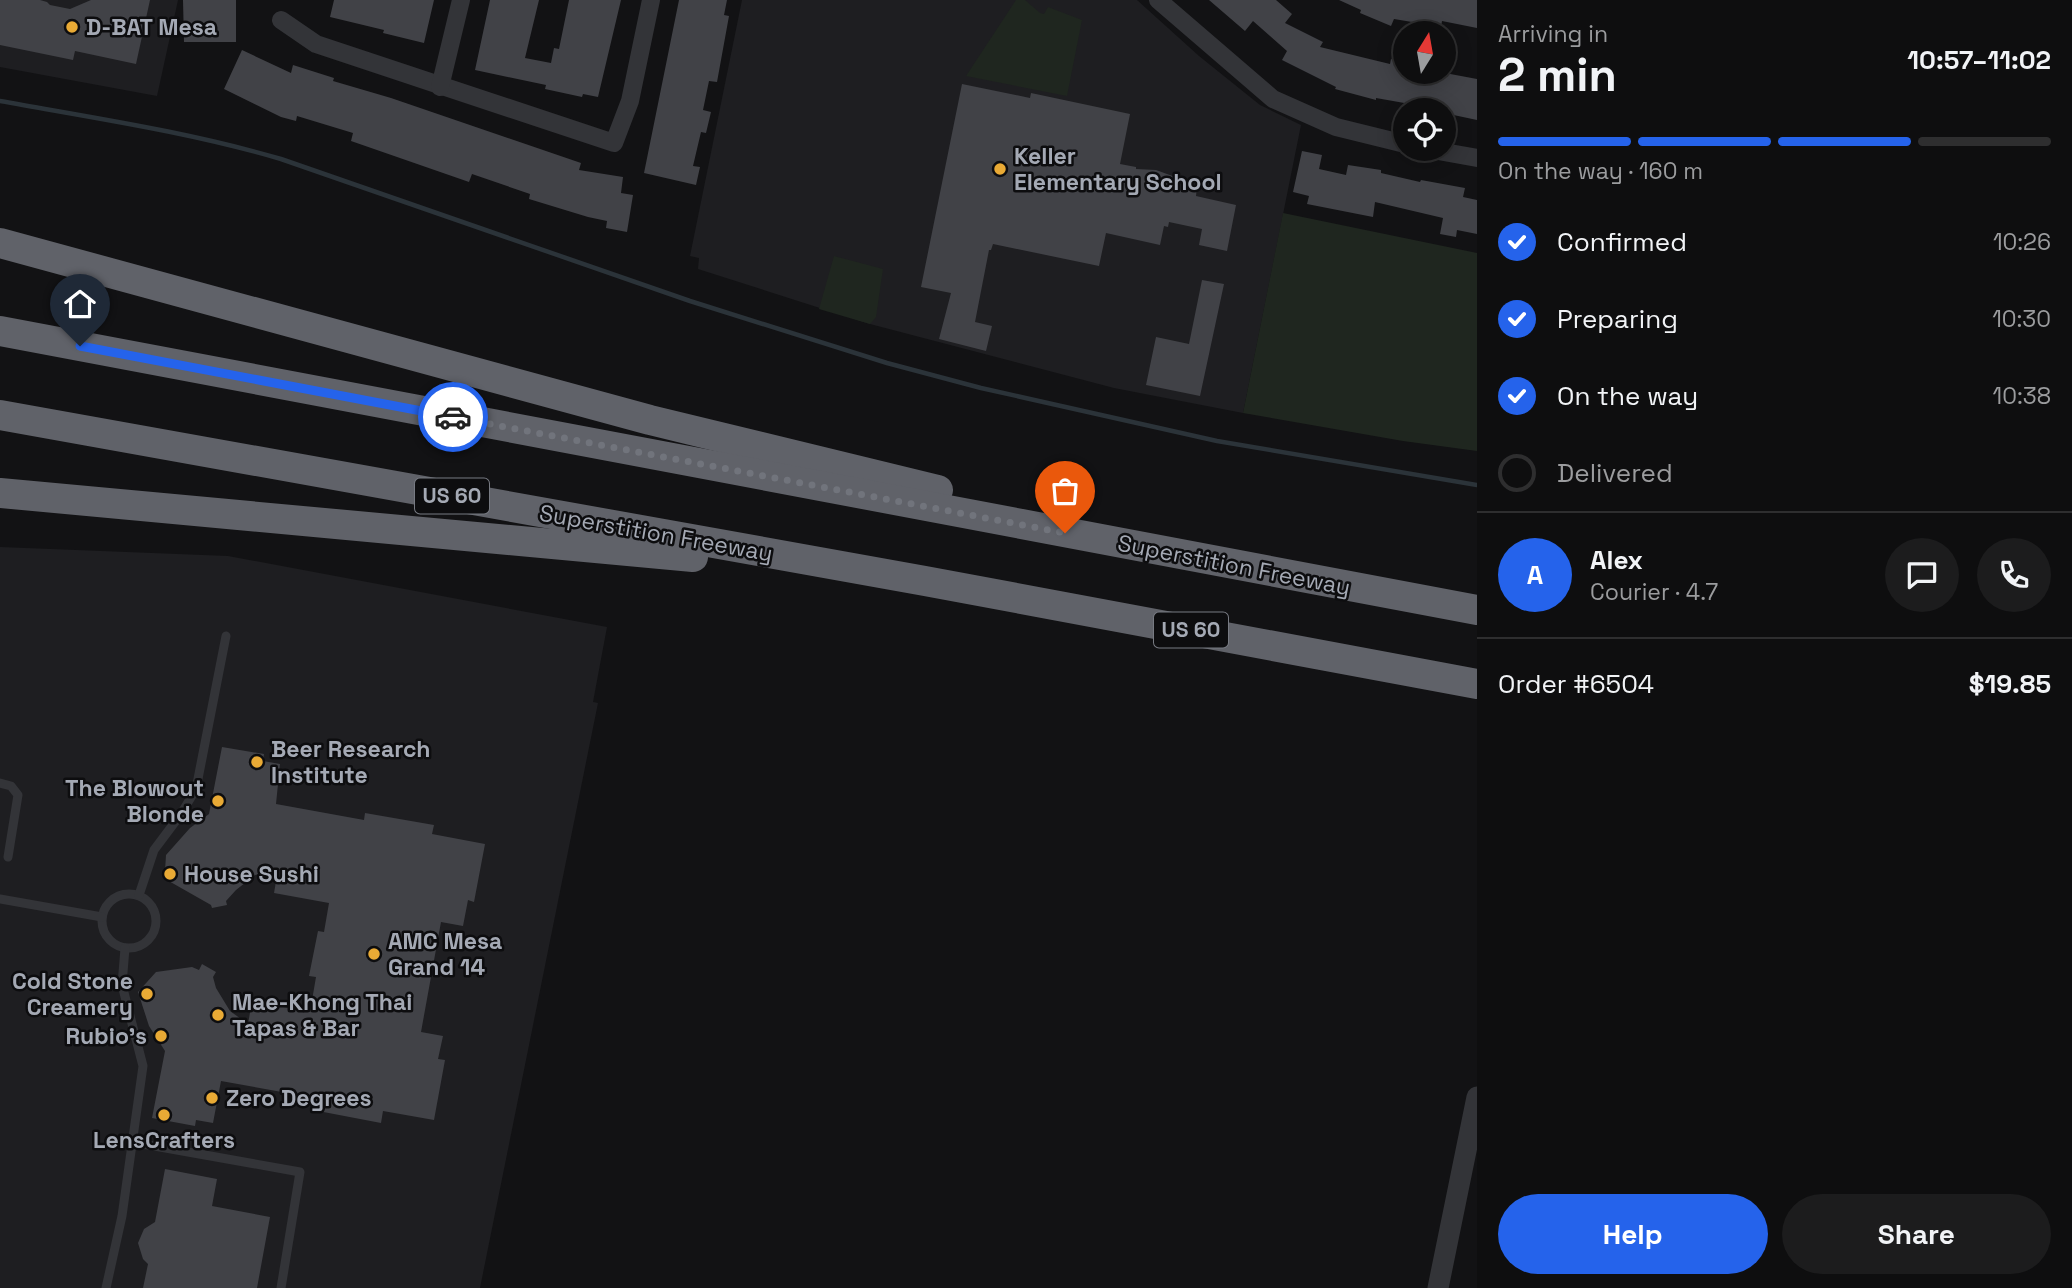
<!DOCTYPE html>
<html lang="en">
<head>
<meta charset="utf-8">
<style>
	body { margin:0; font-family:"Space Grotesk",sans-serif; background:#1c1c1d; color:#f1f3f6; height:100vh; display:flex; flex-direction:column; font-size:26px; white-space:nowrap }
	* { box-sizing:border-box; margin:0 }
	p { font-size:23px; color:#9b9c9e }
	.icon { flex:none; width:38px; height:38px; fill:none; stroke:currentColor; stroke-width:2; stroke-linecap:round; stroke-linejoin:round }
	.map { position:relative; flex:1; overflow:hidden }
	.drawer { display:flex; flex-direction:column; background:#0e0e0f; width:595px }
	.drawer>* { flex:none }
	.needle { width:46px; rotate:11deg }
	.fabs { position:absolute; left:1393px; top:21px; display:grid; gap:14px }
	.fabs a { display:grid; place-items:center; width:63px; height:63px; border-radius:50%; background:#0e0e0f; box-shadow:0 4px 18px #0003,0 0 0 2px #2e2e2f; font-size:35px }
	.pin { position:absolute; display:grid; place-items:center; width:60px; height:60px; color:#fff; margin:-72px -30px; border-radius:50% 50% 50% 0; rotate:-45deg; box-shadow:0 0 7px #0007 }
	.pin .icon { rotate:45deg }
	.courier { position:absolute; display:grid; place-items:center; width:70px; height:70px; margin:-35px; border:5px solid #2563eb; border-radius:50%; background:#fff; color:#222; box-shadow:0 2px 9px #0007 }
	.head em { font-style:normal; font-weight:800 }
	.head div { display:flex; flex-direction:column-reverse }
	.head { display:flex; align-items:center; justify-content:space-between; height:119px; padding:0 21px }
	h1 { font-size:46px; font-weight:800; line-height:52px }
	.bar { display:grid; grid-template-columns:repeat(4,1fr); gap:10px 7px; align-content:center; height:84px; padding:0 21px }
	.bar i { height:9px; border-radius:5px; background:#2e2e2f }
	.bar .active { background:#2563eb }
	.bar p { grid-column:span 4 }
	.line { display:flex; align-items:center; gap:18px; padding:0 21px; border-top:2px solid #2e2e2f }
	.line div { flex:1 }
	.round { display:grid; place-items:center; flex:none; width:74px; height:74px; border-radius:37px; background:#1c1c1d }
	ol { padding:0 21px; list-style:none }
	li { display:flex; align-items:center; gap:21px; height:77px }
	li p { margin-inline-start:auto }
	li .icon { padding:7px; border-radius:50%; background:#2563eb; color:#fff; stroke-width:4 }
	li:last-child { color:#9b9c9e }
	li i { width:38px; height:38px; border:4px solid #2e2e2f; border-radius:50% }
	.cta { display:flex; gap:14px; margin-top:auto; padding:14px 21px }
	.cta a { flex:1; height:80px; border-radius:42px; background:#2563eb; color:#fff; font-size:28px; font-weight:800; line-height:80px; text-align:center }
	.cta a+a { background:#1c1c1d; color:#f1f3f6 }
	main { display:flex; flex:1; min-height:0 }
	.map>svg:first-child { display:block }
</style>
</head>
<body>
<main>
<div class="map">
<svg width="1477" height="1288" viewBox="0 0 1477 1288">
	<rect width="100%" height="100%" fill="#121214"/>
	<!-- built -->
	<g fill="#1e1e21">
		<path d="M0,0h178l-21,96 -157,-29z"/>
		<path d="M742,0h395l62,56 61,49 41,20 -58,288 -129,-25 -244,-64 -172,-55 1,-11 -9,-2z"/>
		<path d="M0,547l228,9 379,71 -14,75 5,1 -118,585h-480z"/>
	</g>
	<!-- green -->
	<g fill="#1f261f">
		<path d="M1016,0h9l15,13 4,1 4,-7 34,13 -15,76 -101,-20z"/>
		<path d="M1283,213l194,40v198l-74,-10 -160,-28z"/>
		<path d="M834,256l49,13 -7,48 -6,7 -51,-15z"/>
	</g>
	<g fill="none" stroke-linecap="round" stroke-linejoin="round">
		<!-- stream -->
		<path stroke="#2b3339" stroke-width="4.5" d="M0,101c94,17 189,31 281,58l409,142 197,62 94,25 236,53 260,44"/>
	</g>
	<!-- building -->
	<g fill="#414247">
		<path d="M0,0h40l7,2 3,3 20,4 21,-9h59l-14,64 -61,-13 -2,9 -73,-15z"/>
		<path d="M183,0h53v42h-52z"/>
		<path d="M334,0h100l-10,43 -41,-10 1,-3 -54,-13z"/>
		<path d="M490,0h49l-14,58 26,5 3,-15 5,1 10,-49h52l-23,97 -15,-3 -1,3 -37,-8 1,-4 -71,-15z"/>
		<path d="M679,0h48l-3,15 5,1 -12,66 -8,-1 -6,29 8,2 -5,21 -5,-1 -8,34 7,1 -4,18 -52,-12z"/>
		<path d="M1209,0h67l16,14 -7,9 38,19 -3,5 70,17 1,-5 14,3v10h12l27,6 1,-5 32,6v41l-33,-7v-3l-68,-12v2l-41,-11 1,-2 -54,-27 5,-9 -34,-30 -8,10z"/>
		<path d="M1339,0h138v28l-35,-7 -2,12h-3l-21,-4 2,-6 -24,-4 -3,7 -31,-13 1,-3z"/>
		<path d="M242,50l49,23 2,-8 41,13 -1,3 58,17 190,65 -2,7 44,7 -2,16 12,2 -6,37 -21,-4 1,-7 -19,-4 -59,-18 1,-5 -58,-20 -3,8 -118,-41 2,-8 -56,-17 -1,5 -15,-4 -57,-28z"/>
		<path d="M962,84l68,14 1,-5 99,21 -10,50 16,3v2l20,1 22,8 -1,5 20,4 -1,9 40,9 -9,46 -28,-6 3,-16 -33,-7 -1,5 -4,-1 -4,19 -54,-12 -7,33 -106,-22 -2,6h-2l-14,72 17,4 -6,25 -47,-12 12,-46 -30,-6z"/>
		<path d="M1302,151l20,4 -3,14 27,6 2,-10 33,5v3l39,9 1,-2 44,8 -2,9 14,3v34l-20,-4 -1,7 -16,-3 3,-16 -68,-16 -2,15 -66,-13 2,-8 -16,-4z"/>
		<path d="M1202,280l22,4 -24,112 -54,-11 10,-48 33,7z"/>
		<path d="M222,747l42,7 -1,7 17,3 -4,40 88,16 1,-7 69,12 -2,9 53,10 -11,58 -6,-2 -5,26 -22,-4 -20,110 22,4 -5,23 7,1 -11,60 -51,-9 -2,12 -68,-13 2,-12 -94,-17 -8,42 -17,-3 -1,6 -43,-8 13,-67 -16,-25 -11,-34 18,-20 36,-5 7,3 3,-6 14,8 -3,5 3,11 14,23 18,13 4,-23 58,11 6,-35 -7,-1 9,-45 6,1 5,-29 -55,-10 4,-23 -23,5 -19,15 -10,11 1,4 -15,3 -1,-3 -44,-25 2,-4 -4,-5 1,-16 24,-27 19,-14z"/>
		<path d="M165,1169l52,10 -5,27 58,11 -13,71h-114l5,-24 -5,-5 -5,-16 6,-14 11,-7z"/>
	</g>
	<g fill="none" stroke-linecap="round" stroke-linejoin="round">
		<!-- service -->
		<g stroke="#333438" stroke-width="9">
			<path d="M0,783l11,3 7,9 -10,62"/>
			<circle cx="129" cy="921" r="27"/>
			<path d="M139,895l15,-45 27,-36 15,-25 30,-153"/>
			<path d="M0,899l102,18"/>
			<path d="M132,1142l168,30 -19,116"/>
			<path d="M106,1288l16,-72 21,-150 -21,-81 3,-37"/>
		</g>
		<!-- minor -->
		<g stroke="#333438" stroke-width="18">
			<path d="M1158,0l115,99 63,28 69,17"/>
			<path d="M281,20l35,24 298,99 16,-42 21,-101"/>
			<path d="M440,87l21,-87"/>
			<path d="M1427,149l50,9"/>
		</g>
		<!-- tertiary -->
		<path stroke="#333438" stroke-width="21" d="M1438,1288l39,-191"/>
		<!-- motorway -->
		<g stroke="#606269" stroke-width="30">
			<path d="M0,243l650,177 288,70"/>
			<path d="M0,331l1477,279"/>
			<path d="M0,415l925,166 552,103"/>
			<path d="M0,493l693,64"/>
		</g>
	</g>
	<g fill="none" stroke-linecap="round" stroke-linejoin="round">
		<!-- done -->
		<path stroke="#71747c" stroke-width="7" stroke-dasharray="0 12.6" d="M453,417l612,116"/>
		<!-- route -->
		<path stroke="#2563eb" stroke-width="9" d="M80,346l373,71"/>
	</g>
	<!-- markers -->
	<g fill="#e9aa35" stroke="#0d0d0f" stroke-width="2.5">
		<circle cx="72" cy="27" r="7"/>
		<circle cx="1000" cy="169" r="7"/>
		<circle cx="257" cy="762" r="7"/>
		<circle cx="218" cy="801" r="7"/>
		<circle cx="170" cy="874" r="7"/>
		<circle cx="374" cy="954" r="7"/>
		<circle cx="147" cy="994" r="7"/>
		<circle cx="218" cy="1015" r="7"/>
		<circle cx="161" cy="1036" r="7"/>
		<circle cx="212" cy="1098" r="7"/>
		<circle cx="164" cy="1115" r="7"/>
	</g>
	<g text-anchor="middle" stroke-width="5" stroke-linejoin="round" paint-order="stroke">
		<!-- shield labels -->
		<g fill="#0d0d0f" stroke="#777a82" stroke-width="2">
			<rect x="415" y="478.5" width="74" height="35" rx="5"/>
			<rect x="1154" y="612.5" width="74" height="35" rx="5"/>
		</g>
		<g font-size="21" font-weight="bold" fill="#a4a9b4">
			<text x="452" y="503">US 60</text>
			<text x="1191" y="637">US 60</text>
		</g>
		<!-- poi labels -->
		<g font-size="23" font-weight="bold" fill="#a4a9b4" stroke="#0d0d0f" text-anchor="start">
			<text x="86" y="35">D-BAT Mesa</text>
			<text x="1014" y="164">Keller<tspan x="1014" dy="26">Elementary School</tspan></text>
			<text x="271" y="757">Beer Research<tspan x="271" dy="26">Institute</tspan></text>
			<text x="204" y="796" text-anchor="end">The Blowout<tspan x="204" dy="26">Blonde</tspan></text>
			<text x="184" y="882">House Sushi</text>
			<text x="388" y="949">AMC Mesa<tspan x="388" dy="26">Grand 14</tspan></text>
			<text x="133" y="989" text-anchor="end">Cold Stone<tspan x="133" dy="26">Creamery</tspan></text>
			<text x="232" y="1010">Mae-Khong Thai<tspan x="232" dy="26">Tapas &amp; Bar</tspan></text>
			<text x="147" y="1044" text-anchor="end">Rubio's</text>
			<text x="226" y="1106">Zero Degrees</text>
			<text x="164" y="1148" text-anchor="middle">LensCrafters</text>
		</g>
		<!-- street labels -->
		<g font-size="23" fill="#a4a9b4" stroke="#0d0d0f">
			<text transform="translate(656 533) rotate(10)" y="8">Superstition Freeway</text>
			<text transform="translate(1234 565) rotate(11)" y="8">Superstition Freeway</text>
		</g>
	</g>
</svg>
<div class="fabs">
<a><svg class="needle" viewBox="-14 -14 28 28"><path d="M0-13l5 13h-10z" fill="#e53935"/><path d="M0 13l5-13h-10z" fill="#9b9c9e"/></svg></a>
<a><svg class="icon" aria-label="locate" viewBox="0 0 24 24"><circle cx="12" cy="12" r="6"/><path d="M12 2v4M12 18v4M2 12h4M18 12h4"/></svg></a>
</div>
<div class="pin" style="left:1065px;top:533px;background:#ea580c"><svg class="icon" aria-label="bag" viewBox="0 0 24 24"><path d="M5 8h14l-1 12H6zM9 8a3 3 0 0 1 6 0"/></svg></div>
<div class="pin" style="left:80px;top:346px;background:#1f2937"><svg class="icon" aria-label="home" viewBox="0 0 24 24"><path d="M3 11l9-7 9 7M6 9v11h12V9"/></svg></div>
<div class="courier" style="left:453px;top:417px"><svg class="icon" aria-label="car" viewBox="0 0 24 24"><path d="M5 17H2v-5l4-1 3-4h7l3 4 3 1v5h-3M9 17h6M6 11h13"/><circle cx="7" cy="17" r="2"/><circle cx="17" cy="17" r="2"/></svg></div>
</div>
<section class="drawer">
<div class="head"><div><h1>2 min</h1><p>Arriving in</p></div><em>10:57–11:02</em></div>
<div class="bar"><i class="active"></i><i class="active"></i><i class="active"></i><i></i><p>On the way · 160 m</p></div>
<ol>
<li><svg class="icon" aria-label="check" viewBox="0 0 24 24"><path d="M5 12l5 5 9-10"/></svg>Confirmed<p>10:26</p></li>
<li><svg class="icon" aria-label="check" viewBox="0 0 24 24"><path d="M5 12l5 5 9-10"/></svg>Preparing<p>10:30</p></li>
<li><svg class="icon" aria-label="check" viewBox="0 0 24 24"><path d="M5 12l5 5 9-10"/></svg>On the way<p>10:38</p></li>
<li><i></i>Delivered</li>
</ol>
<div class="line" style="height:126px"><b class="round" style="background:#2563eb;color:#fff">A</b><div><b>Alex</b><p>Courier · 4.7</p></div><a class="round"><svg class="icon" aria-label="chat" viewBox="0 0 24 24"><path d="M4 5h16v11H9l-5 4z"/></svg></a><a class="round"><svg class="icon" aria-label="phone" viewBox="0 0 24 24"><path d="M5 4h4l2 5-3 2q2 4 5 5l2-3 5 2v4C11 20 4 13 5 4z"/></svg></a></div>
<div class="line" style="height:91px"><div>Order #6504</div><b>$19.85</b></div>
<div class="cta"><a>Help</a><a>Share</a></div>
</section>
</main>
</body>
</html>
